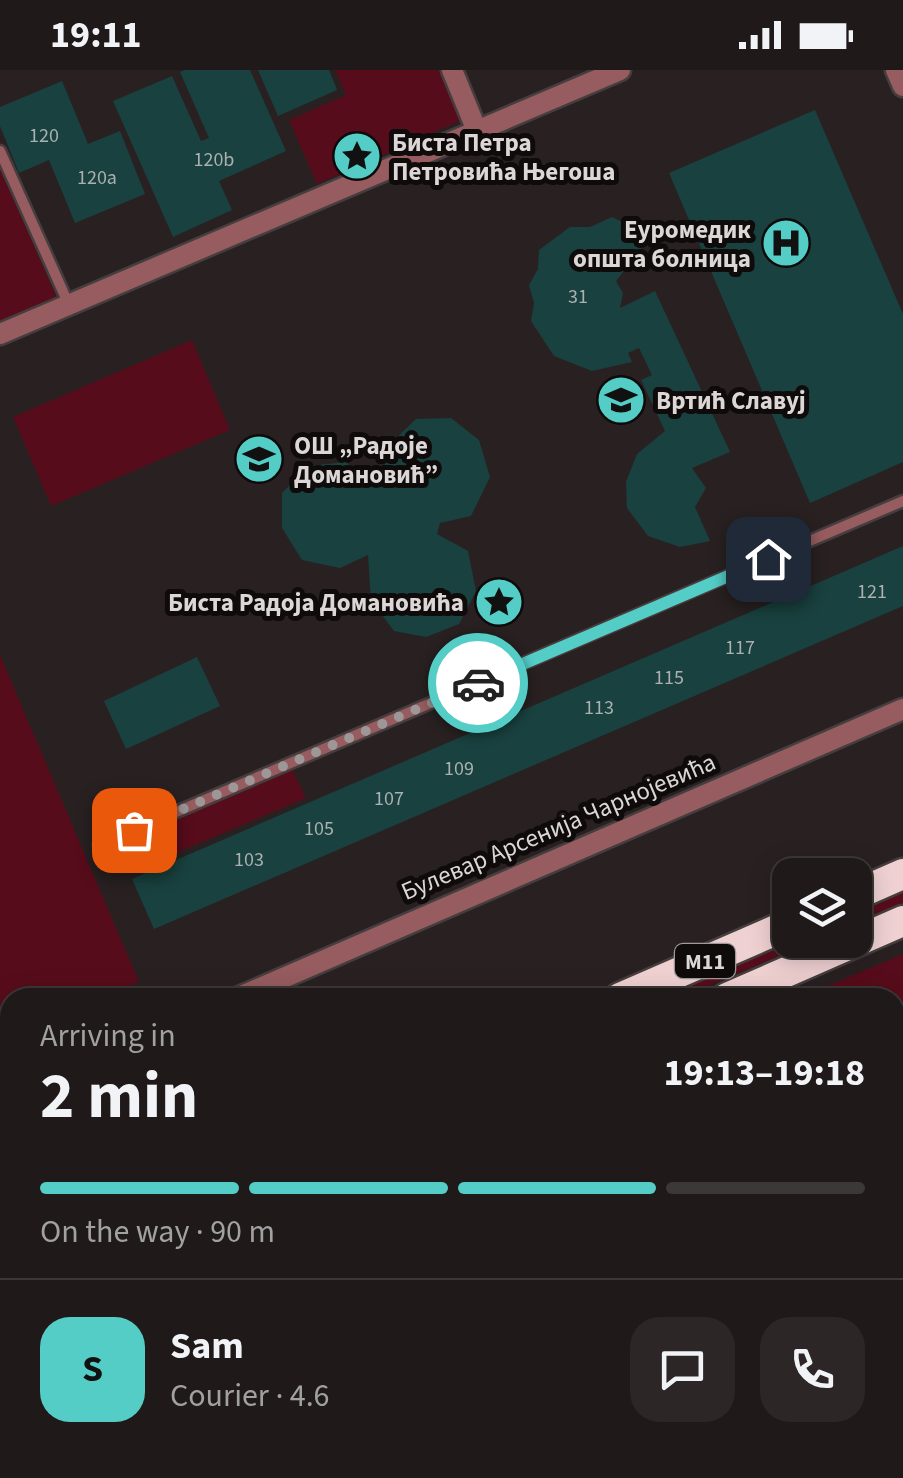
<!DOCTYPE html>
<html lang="en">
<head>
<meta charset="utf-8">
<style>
	body { margin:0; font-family:"Source Sans 3",sans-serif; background:#2c2626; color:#f1f3f6; height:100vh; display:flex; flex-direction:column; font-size:38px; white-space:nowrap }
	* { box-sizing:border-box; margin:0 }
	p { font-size:32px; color:#a1a0a2 }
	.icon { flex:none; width:55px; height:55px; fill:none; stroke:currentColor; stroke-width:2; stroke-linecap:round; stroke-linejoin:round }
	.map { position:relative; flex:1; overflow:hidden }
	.details { position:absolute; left:0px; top:918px; width:905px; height:492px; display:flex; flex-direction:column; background:#1f1919; border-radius:30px 30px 0 0; box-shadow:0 5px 25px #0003,0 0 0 2px #3c3838 }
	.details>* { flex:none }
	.fabs { position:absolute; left:772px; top:788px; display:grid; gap:20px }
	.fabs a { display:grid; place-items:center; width:100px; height:100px; border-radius:20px; background:#1f1919; box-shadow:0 5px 25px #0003,0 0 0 2px #3c3838; font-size:50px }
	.pin { position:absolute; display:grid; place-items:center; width:85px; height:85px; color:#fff; margin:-42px; border-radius:20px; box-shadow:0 5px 15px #0006 }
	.courier { position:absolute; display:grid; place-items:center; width:100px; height:100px; margin:-50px; border:8px solid #54cdc7; border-radius:50%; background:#fff; color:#222; box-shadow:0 2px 12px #0007 }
	.head em { font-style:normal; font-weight:700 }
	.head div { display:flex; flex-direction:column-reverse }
	.head { display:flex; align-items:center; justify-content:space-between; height:170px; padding:0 40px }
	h1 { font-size:65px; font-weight:700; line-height:75px }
	.bar { display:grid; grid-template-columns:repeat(4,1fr); gap:15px 10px; align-content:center; height:120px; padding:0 40px }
	.bar i { height:12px; border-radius:8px; background:#3c3838 }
	.bar .selected { background:#54cdc7 }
	.bar p { grid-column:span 4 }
	.line { display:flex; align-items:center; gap:25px; padding:0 40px; border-top:2px solid #3c3838 }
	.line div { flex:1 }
	.round { display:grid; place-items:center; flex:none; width:105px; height:105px; border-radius:30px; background:#2c2626 }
	.status { display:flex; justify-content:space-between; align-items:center; height:70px; padding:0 50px; background:#1f1919; direction:ltr }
	.status svg { height:28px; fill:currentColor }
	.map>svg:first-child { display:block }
</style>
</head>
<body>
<div class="status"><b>19:11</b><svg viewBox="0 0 49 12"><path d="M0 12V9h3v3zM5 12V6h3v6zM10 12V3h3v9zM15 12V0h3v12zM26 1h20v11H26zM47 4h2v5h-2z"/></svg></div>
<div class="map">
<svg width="903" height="1408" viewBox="0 0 903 1408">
	<rect width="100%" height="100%" fill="#292121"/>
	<!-- green -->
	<g fill="#570c1b">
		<path d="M335,0h105l22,50 -145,64 -28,-64 57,-25z"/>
		<path d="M0,99l57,129 -57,24z"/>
		<path d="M192,270l38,90 -179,76 -38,-89z"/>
		<path d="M0,585l139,327 -36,15 -93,1v41l-10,4z"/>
		<path d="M292,699l14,29 -175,74 -13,-27z"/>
		<path d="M903,816v16l-48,21v-16z"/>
		<path d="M790,870h26l-134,57 -38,1z"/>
		<path d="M903,884v57l-8,3v-16l-93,-1z"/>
		<path d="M903,972v48l-8,4v-48z"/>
		<path d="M903,1128v115l-8,-19v-92z"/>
		<path d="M10,1271v48l-10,5v-46z"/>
		<path d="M903,1345v63h-141l18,-8h115v-51z"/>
		<path d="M426,1400h76l4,8h-77z"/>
	</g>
	<!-- building -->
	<g fill="#19413f">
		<path d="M185,0h65l36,81 -67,30 13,29 -59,27 -60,-136 59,-25 29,65 8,-3 -29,-66z"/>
		<path d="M258,0h71l8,20 -59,26z"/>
		<path d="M62,11l26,63 32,-13 25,63 -70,29 -26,-63 -30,13 -19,-47v-19z"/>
		<path d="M815,40l88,204v148l-93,41 -141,-330z"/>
		<path d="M612,147l39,19 -35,45 7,12 -3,15 35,-17 75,161 -38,16 14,20 -11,19 15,34 -30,6 -32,-11 -21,-28 -1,-26 11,-28 28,-23 -24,-51 11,-5 -13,-27 -11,5 4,9 -40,9 -38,-15 -23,-35 3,-18 -5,-18 9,-16 1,-19 31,-23h20z"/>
		<path d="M451,348l28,22 11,37 -19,39 -31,7 -3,11 31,17 8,40 -17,33 -33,13 -32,-6 -23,-31 -3,-45 -28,13 -38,-8 -20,-32v-35l27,-27 37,-4 29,24 8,-1 3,-37 30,-29z"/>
		<path d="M903,476v60l-749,323 -22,-50z"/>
		<path d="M197,587l23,49 -94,43 -22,-48z"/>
		<path d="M895,1278l8,19v30l-8,4z"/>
		<path d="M187,1400h142l4,8h-164z"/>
		<path d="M584,1400h77l-18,8h-56z"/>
		<path d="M666,1400h37l4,8h-37z"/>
	</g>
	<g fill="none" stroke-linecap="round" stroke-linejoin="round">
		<!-- lane casing -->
		<g stroke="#463e3e" stroke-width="15">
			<g id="lane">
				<path d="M0,81l69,154"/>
				<path d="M99,775l804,-344"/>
			</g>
		</g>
		<!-- street casing -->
		<g stroke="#463e3e" stroke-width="25">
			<g id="street">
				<path d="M452,0l25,61"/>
				<path d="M896,0l7,16"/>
				<path d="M0,264l620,-264"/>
				<path d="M237,928l666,-289"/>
				<path d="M0,1031l10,-4"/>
				<path d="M895,1043l8,-3"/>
				<path d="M371,1400l3,8"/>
				<path d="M565,1400l3,8"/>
				<path d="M59,1408l17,-8"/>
			</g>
		</g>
		<!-- highway casing -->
		<g stroke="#463e3e" stroke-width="35">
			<g id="highway">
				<path d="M855,825l48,-21"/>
				<path d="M620,928l170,-74"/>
				<path d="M727,928l176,-77"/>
				<path d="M0,1164h10"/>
				<path d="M0,1195l10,-4"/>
				<path d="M0,1263l10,-6"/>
			</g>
		</g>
		<!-- lane -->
		<use href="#lane" stroke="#965c5f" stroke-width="10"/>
		<!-- street -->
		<use href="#street" stroke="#965c5f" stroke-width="20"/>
		<!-- highway -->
		<use href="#highway" stroke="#f0d1d2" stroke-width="30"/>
	</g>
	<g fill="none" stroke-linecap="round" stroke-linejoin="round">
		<!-- done -->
		<path stroke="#9d9797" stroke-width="10" stroke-dasharray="0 18" d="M134,760l344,-147"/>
		<!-- route -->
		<path stroke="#54cdc7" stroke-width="12" d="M478,613l290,-124"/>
	</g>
	<!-- icons -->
	<defs>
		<g id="sight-disc" transform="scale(2.5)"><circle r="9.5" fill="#54cdc7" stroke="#0f0b0b"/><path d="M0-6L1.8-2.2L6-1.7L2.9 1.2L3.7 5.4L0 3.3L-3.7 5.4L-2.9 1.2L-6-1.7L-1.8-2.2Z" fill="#111"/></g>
		<g id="hospital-disc" transform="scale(2.5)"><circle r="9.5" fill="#54cdc7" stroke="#0f0b0b"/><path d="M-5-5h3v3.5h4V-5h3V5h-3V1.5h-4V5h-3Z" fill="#111"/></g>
		<g id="school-disc" transform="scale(2.5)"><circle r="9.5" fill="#54cdc7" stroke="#0f0b0b"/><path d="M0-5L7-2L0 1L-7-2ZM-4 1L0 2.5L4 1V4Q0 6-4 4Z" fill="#111"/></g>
	</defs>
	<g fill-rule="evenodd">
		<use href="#sight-disc" x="357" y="86"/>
		<use href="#hospital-disc" x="786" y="173"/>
		<use href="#school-disc" x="621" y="330"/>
		<use href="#school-disc" x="259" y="389"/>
		<use href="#sight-disc" x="499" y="532"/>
	</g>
	<g text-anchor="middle" stroke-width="10" stroke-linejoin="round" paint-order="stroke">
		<!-- number labels -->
		<g font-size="20" fill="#abb1b1">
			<text x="44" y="72">120</text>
			<text x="214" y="96">120b</text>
			<text x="97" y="114">120a</text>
			<text x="578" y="233">31</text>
			<text x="872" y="528">121</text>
			<text x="740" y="584">117</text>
			<text x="669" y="614">115</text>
			<text x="599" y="644">113</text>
			<text x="459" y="705">109</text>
			<text x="389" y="735">107</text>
			<text x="319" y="765">105</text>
			<text x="249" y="796">103</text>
		</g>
		<!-- shield labels -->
		<rect fill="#0f0b0b" stroke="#9e999a" stroke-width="2.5" x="675" y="874" width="60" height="34" rx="8"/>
		<g font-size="22" font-weight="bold" fill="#dcd6d7">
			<text x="705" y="899">M11</text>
		</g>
		<!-- poi labels -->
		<g font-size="25" font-weight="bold" fill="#dcd6d7" stroke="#0f0b0b" text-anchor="start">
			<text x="392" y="81">Биста Петра<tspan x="392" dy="29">Петровића Његоша</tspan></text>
			<text x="751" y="168" text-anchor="end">Еуромедик<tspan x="751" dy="29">општа болница</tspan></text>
			<text x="656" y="339">Вртић Славуј</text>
			<text x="294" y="384">ОШ „Радоје<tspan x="294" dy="29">Домановић”</tspan></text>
			<text x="464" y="541" text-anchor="end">Биста Радоја Домановића</text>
		</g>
		<!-- street labels -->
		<g font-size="25" fill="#dcd6d7" stroke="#0f0b0b">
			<text transform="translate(558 756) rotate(-23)" y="9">Булевар Арсенија Чарнојевића</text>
		</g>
	</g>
</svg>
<div class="fabs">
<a><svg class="icon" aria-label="layers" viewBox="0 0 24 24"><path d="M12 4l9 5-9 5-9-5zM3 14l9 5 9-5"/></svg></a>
</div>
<div class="pin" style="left:134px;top:760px;background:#ea580c"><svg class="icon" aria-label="bag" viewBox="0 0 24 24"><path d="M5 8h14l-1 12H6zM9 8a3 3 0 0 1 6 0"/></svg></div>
<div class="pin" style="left:768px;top:489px;background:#1f2937"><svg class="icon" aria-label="home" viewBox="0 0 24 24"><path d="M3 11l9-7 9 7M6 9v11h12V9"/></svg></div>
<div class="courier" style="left:478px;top:613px"><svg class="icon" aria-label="car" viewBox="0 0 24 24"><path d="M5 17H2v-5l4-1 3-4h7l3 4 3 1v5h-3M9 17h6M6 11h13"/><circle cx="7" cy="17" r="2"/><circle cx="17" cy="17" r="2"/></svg></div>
<section class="details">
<div class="head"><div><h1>2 min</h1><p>Arriving in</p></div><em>19:13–19:18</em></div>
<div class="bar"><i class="selected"></i><i class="selected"></i><i class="selected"></i><i></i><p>On the way · 90 m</p></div>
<div class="line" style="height:180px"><b class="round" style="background:#54cdc7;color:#111">S</b><div><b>Sam</b><p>Courier · 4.6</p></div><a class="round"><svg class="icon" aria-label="chat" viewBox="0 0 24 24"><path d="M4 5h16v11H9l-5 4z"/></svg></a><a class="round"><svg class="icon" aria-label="phone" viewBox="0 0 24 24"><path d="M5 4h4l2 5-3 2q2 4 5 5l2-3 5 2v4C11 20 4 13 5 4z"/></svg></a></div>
</section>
</div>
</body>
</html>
